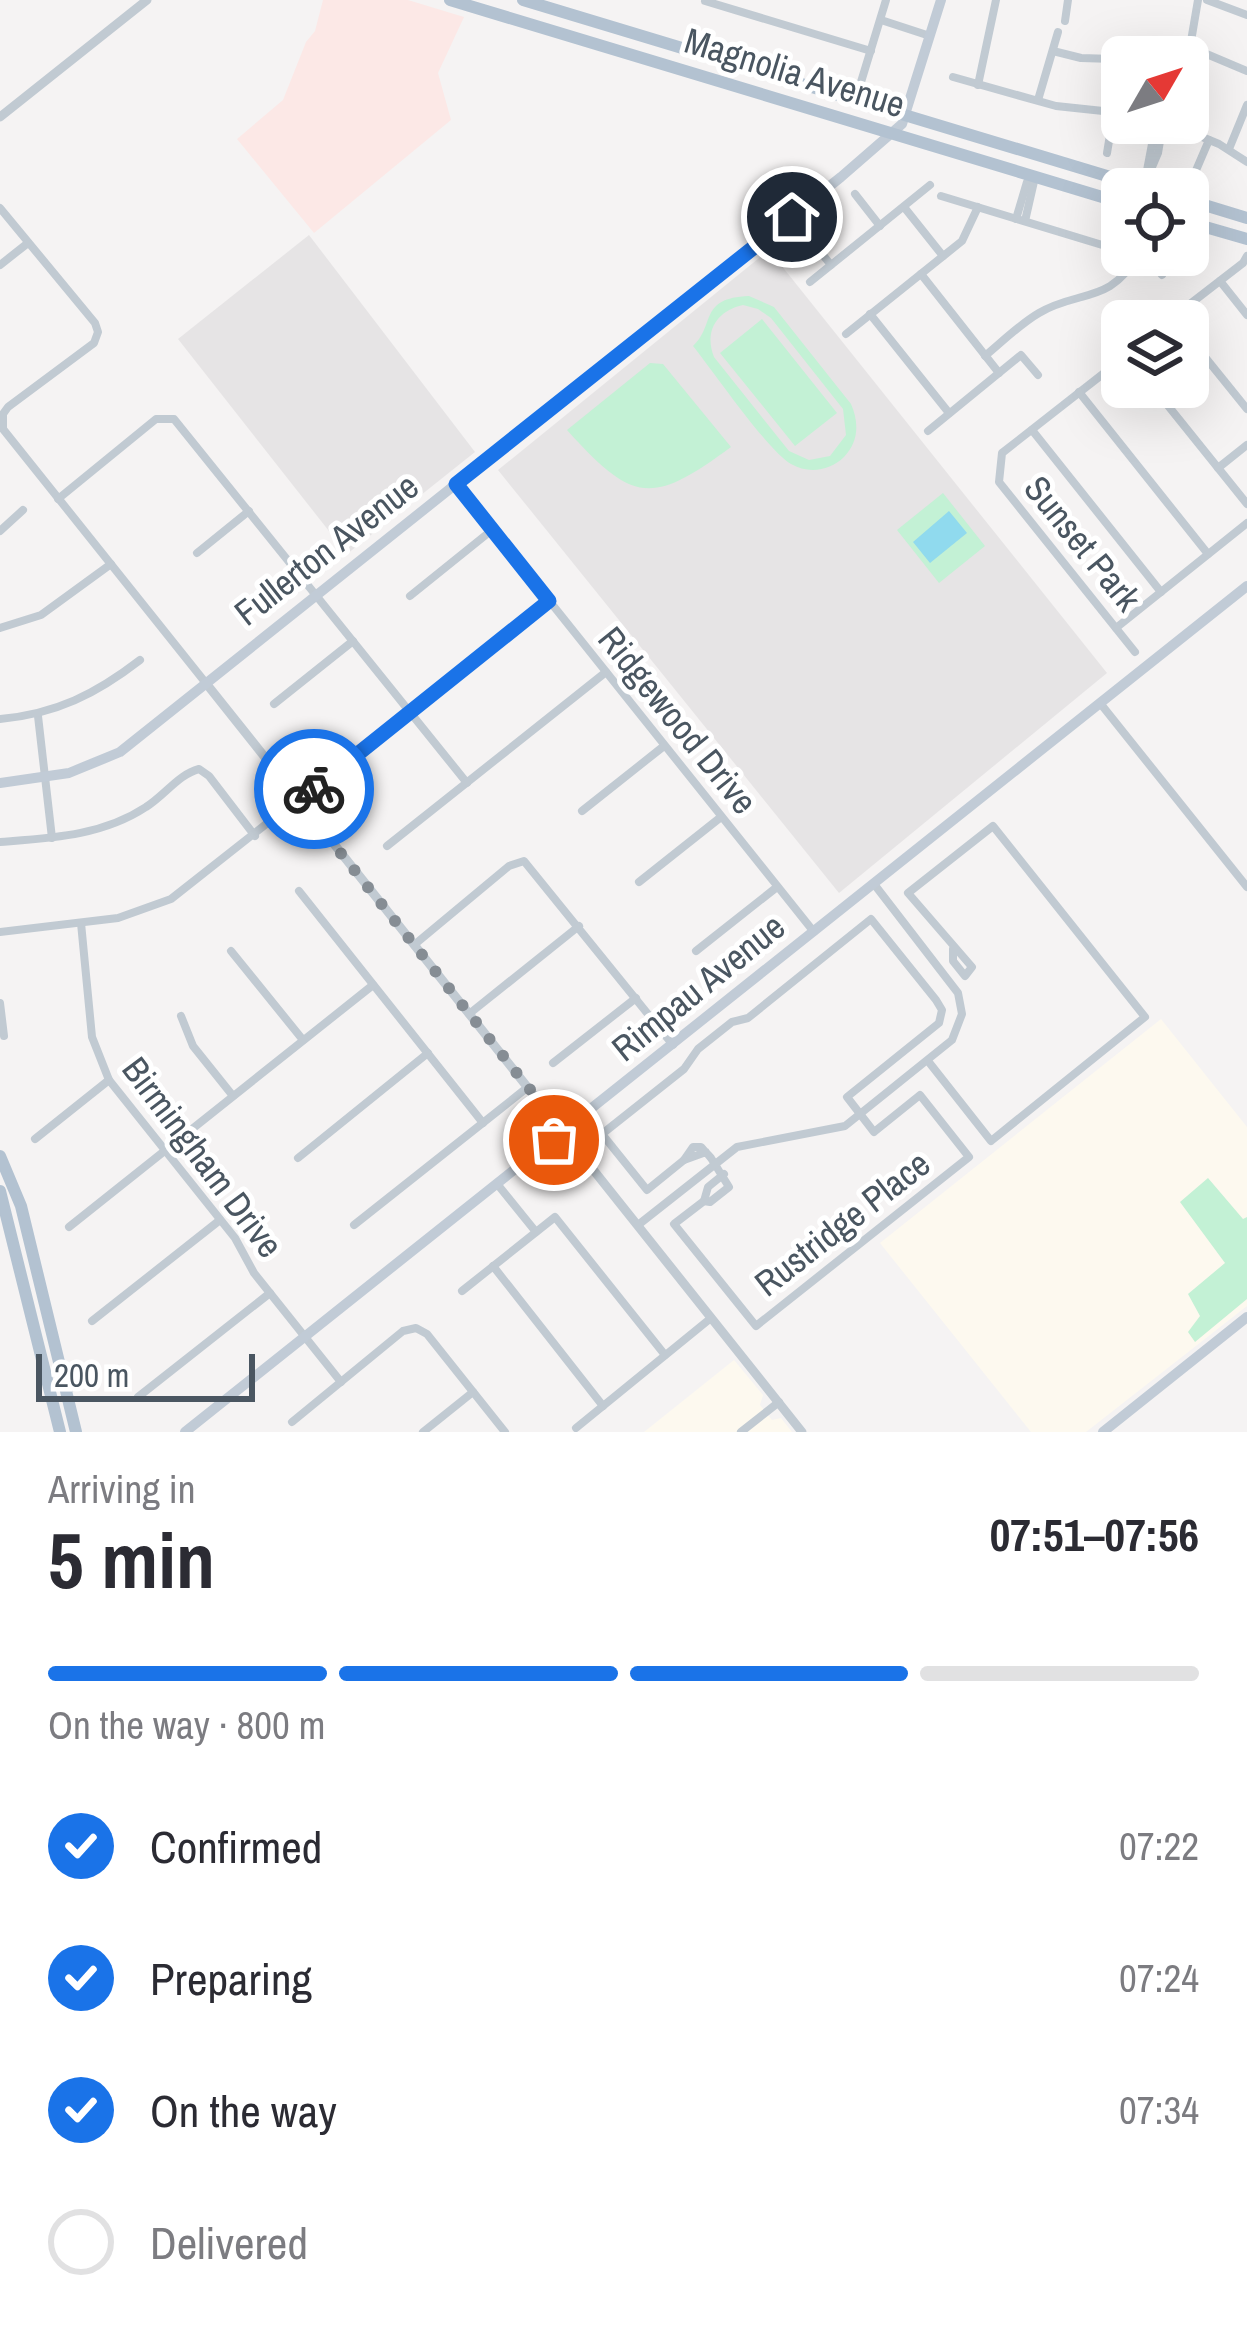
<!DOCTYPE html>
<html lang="en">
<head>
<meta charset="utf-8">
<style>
	body { margin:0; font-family:"Archivo Narrow",sans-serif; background:#f7f7f7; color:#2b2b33; height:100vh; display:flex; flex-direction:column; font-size:45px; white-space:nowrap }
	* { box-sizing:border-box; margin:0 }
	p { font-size:39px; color:#7c7c81 }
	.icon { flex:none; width:66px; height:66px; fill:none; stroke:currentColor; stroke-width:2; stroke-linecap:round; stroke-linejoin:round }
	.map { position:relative; height:1432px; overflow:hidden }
	.sheet { display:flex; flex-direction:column; background:#fff; flex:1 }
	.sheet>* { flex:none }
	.needle { width:78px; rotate:51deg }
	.tools { position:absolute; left:1101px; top:36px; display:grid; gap:24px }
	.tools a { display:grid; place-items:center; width:108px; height:108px; border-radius:18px; background:#fff; box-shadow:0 12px 48px #0002; font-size:60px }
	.scale { position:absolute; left:36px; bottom:30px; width:219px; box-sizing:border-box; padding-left:12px; border:6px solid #4a5661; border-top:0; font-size:33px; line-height:42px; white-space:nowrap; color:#4a5661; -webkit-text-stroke:9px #fff; paint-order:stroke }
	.pin { position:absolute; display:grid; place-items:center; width:102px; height:102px; color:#fff; margin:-51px; border:6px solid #fff; border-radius:50%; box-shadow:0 3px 12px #0007 }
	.courier { position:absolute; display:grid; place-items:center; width:120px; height:120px; margin:-60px; border:9px solid #1a73e8; border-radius:50%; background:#fff; color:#222; box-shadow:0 3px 15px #0007 }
	.head em { font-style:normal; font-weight:700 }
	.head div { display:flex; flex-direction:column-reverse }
	.head { display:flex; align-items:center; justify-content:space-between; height:204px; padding:0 48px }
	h1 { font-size:78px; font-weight:700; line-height:90px }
	.bar { display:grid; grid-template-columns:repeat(4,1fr); gap:18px 12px; align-content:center; height:144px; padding:0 48px }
	.bar i { height:15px; border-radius:9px; background:#e1e1e2 }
	.bar .on { background:#1a73e8 }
	.bar p { grid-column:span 4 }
	ol { padding:0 48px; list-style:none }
	li { display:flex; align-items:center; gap:36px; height:132px }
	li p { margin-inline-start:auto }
	li .icon { padding:12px; border-radius:50%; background:#1a73e8; color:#fff; stroke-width:4 }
	li:last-child { color:#7c7c81 }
	li i { width:66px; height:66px; border:6px solid #e1e1e2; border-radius:50% }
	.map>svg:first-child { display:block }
</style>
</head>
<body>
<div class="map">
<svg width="1247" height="1432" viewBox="0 0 1247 1432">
	<rect width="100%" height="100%" fill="#f5f3f3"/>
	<!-- commercial -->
	<g fill="#fdf9ef">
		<path d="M1161,1019l86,108v179l-161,126h-55l-151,-189z"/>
		<path d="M734,1360l29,35 -3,10 12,15 9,-2 11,14h-148z"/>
	</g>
	<!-- education -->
	<g fill="#e6e4e5">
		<path d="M309,235l166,217 -128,102 -169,-215z"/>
		<path d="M769,250l338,423 -268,220 -341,-423z"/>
	</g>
	<!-- medical -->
	<path fill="#fce8e6" d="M323,0h85l56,17 -26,56 13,47 -137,113 -77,-94 46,-39 23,-58 9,-11z"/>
	<!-- green -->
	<g fill="#c3f1d5" fill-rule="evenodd">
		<path d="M749,296l25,11 77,97c8,18 8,38 -7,53 -14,14 -36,17 -53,7 -23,-13 -78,-93 -98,-118 23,-21 5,-48 56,-50zM743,305l15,4 13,9 72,91 3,26 -16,21 -21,4 -20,-9 -75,-94c-10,-25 2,-46 29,-52z"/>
		<path d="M762,319l75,94 -42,33 -75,-93z"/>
		<path d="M650,363l13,1 68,83c-80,59 -98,56 -164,-17z"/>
		<path d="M943,493l42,53 -46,37 -42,-53z"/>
		<path d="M1208,1178l35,41 4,-2v82l-52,43 -7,-10 12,-16 -12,-22 37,-31 -45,-61z"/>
	</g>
	<!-- water -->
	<path fill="#90daee" d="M949,511l18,22 -37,30 -17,-21z"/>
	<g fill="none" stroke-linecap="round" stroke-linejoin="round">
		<!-- minor -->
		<g stroke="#c1cad2" stroke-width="8">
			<path d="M1198,0l-8,47 57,24"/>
			<path d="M1207,0l40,15"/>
			<path d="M705,1l166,50"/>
			<path d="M881,20l49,16"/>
			<path d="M1065,21l3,-21"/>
			<path d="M1053,51l28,7 33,1"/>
			<path d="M953,77l103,29 66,7"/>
			<path d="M861,82l25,-82"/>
			<path d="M978,85l18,-85"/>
			<path d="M1038,100l20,-68"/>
			<path d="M1105,110l11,-66 27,4"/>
			<path d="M1168,123l51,21 28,18"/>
			<path d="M1229,149l18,-44"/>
			<path d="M1107,153l7,-42"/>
			<path d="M1191,182l18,-42"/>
			<path d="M1144,186l14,-33 5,-30"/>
			<path d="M1144,186l12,-63"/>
			<path d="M855,194l25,32"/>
			<path d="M941,196l181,55"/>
			<path d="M904,207l39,49"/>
			<path d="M0,208l95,115 3,9 -4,11 -86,64 -5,7v15l202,253"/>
			<path d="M792,217l39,48"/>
			<path d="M1016,219l11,-37 6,-6"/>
			<path d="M1025,221l10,-44"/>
			<path d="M1136,255l13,4 13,16"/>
			<path d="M0,265l28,-22"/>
			<path d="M921,274l78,99"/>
			<path d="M1220,281l27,34"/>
			<path d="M810,282l120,-97"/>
			<path d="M870,314l79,99"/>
			<path d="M1168,321l75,-58 4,-7"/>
			<path d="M846,334l116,-93 16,-34"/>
			<path d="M1188,336l59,73"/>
			<path d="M985,356c18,-15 35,-32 54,-43 38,-23 73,-9 98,-58"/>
			<path d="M1122,359l-120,94 -3,29 136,170"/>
			<path d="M1153,387l94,117"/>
			<path d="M1079,392l129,162"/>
			<path d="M1032,430l129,162"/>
			<path d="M928,431l93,-76 17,20"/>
			<path d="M1218,468l29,-23"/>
			<path d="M456,484l358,448"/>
			<path d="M58,499l98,-80h18l293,364"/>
			<path d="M0,531l23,-21"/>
			<path d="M197,553l52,-42"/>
			<path d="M410,596l82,-66"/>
			<path d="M0,628l41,-13 70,-51"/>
			<path d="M1116,628l131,-105"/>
			<path d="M1100,703l147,184"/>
			<path d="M274,704l79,-63"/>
			<path d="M38,716l14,122"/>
			<path d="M0,719c56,-5 96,-25 140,-59"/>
			<path d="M582,811l82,-65"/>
			<path d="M0,842c51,-4 102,-6 146,-35 18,-11 33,-33 53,-38l10,7 46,60"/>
			<path d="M387,846l219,-174"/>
			<path d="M639,882l82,-65"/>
			<path d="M299,891l184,232"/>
			<path d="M81,923l11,114 17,43 126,158 19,35 87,109"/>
			<path d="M0,932l118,-14 53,-19 378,-298"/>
			<path d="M414,945l95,-79 15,-5 149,184"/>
			<path d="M231,951l72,89"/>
			<path d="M696,951l81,-64"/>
			<path d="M0,1003l4,33"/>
			<path d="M469,1014l110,-88"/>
			<path d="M181,1016l12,30 40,50"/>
			<path d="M928,1061l63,80 154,-124 -152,-191 -85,67 64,74 -7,9 -12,-15v-12"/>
			<path d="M553,1063l83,-65"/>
			<path d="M35,1139l74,-59"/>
			<path d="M706,1152l-22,8 9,-13h8c3,4 7,7 10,11l18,29 -19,15 -6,-1 4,-14 16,-13"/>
			<path d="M298,1158l130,-105"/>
			<path d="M684,1160l-37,30 -45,-56 82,-65 14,-20 34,-27 16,-4 123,-99 65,81 6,10 -3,13 -92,74 27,35 46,-37 49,62 -213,169 -82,-102 30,-23"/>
			<path d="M498,1185l38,47"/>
			<path d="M354,1225l174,-138"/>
			<path d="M638,1225l99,-78 108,-21 107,-86 10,-26 -4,-21 -84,-109"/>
			<path d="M69,1227l304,-242"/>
			<path d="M493,1266l110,140"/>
			<path d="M462,1291l93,-74 110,138"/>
			<path d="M92,1321l128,-101"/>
			<path d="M138,1397l132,-104"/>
			<path d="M292,1422l111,-91 13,-3 11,6 78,98"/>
			<path d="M576,1428l135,-110"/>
			<path d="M423,1432l50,-40"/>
			<path d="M741,1432l38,-30"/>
		</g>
		<!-- tertiary -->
		<g stroke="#c1cad2" stroke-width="9">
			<path d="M0,117l147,-117"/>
			<path d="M205,682l597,750"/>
		</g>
		<!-- secondary -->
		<g stroke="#c1cbd6" stroke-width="10">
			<path d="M0,783l69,-10 51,-21 721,-575 61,-53 39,-124"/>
			<path d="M185,1432l1062,-846"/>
			<path d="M1103,1432l144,-115"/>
		</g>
		<!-- primary -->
		<g stroke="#b3c2d1" stroke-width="12">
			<path d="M450,0l672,203"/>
			<path d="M523,0l627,189"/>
			<path d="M1188,200l59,18"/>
			<path d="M1188,222l59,17"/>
			<path d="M0,1156l21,50 55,226"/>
			<path d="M0,1191l60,241"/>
		</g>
	</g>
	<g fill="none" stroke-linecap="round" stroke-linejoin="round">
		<!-- done -->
		<path stroke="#868d94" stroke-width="12" stroke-dasharray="0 21.6" d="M314,789l-15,12 265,331 -10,8"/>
		<!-- route -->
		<path stroke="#1a73e8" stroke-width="15" d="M314,789l235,-188 -93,-117 336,-267"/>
	</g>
	<g text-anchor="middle" stroke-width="10" stroke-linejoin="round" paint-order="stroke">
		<!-- street labels -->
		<g font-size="36" fill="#4a5661" stroke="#fff">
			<text transform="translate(795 72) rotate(17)" y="13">Magnolia Avenue</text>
			<text transform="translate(1083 543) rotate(51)" y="13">Sunset Park</text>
			<text transform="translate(326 549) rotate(-38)" y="13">Fullerton Avenue</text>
			<text transform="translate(678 720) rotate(51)" y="13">Ridgewood Drive</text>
			<text transform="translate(698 987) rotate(-39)" y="13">Rimpau Avenue</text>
			<text transform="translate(203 1157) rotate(53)" y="13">Birmingham Drive</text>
			<text transform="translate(842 1223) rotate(-38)" y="13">Rustridge Place</text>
		</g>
	</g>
</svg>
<div class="tools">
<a><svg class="needle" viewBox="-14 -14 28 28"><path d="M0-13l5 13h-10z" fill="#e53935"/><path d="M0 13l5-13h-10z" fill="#7c7c81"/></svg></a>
<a><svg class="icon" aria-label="locate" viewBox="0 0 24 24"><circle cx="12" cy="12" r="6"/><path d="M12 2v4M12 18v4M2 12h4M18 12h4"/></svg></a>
<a><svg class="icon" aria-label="layers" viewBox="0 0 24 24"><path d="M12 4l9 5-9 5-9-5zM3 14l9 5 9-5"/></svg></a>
</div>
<div class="scale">200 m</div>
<div class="pin" style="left:554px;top:1140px;background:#ea580c"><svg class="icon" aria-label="bag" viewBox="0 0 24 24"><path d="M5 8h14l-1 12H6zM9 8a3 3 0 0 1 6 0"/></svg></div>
<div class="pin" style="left:792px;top:217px;background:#1f2937"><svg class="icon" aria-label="home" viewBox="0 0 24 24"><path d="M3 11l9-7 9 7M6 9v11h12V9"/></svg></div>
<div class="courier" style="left:314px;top:789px"><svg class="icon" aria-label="bike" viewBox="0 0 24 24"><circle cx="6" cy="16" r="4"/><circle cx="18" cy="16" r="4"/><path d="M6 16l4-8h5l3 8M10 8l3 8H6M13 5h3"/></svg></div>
</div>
<section class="sheet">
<div class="head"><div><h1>5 min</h1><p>Arriving in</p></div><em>07:51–07:56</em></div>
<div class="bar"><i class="on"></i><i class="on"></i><i class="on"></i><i></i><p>On the way · 800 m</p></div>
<ol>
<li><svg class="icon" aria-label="check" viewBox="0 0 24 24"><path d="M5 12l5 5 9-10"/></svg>Confirmed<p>07:22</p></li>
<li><svg class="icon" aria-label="check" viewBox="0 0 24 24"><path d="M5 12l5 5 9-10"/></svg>Preparing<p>07:24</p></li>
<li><svg class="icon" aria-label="check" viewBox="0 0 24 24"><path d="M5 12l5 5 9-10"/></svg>On the way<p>07:34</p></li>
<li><i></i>Delivered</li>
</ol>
</section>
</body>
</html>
